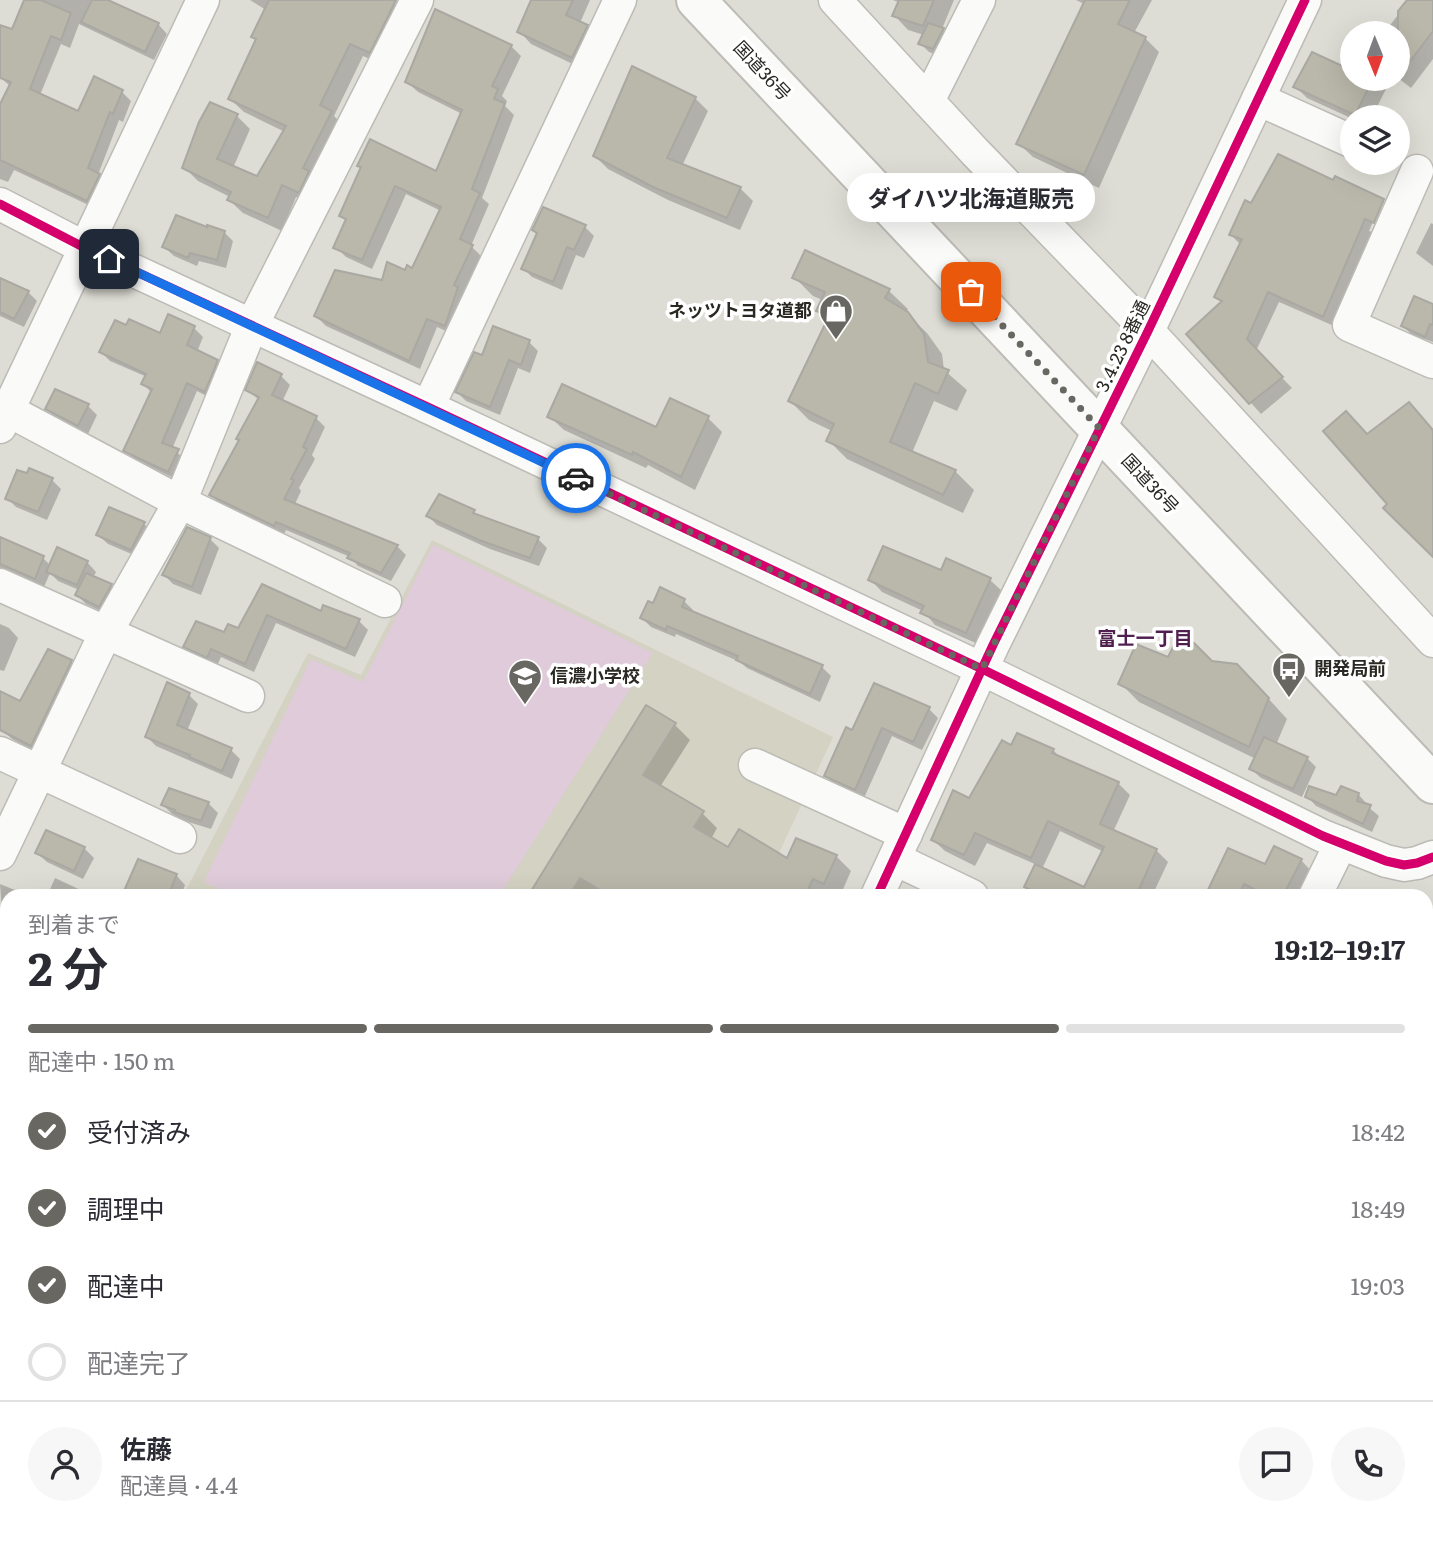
<!DOCTYPE html>
<html lang="ja">
<head>
<meta charset="utf-8">
<style>
	body { margin:0; font-family:Literata,"Noto Sans JP",serif; background:#f7f7f7; color:#2b2b33; height:100vh; display:flex; flex-direction:column; font-size:26px; white-space:nowrap }
	* { box-sizing:border-box; margin:0 }
	p { font-size:23px; color:#7c7c81 }
	.icon { flex:none; width:38px; height:38px; fill:none; stroke:currentColor; stroke-width:2; stroke-linecap:round; stroke-linejoin:round }
	.map { position:relative; flex:1; overflow:hidden }
	.details { position:absolute; left:0px; top:889px; width:1433px; height:653px; display:flex; flex-direction:column; background:#fff; border-radius:21px 21px 0 0; box-shadow:0 7px 28px #0002 }
	.details>* { flex:none }
	.needle { width:46px; rotate:179deg }
	.tools { position:absolute; left:1340px; top:21px; display:grid; gap:14px }
	.tools a { display:grid; place-items:center; width:70px; height:70px; border-radius:50%; background:#fff; box-shadow:0 7px 28px #0002; font-size:35px }
	.pin { position:absolute; display:grid; place-items:center; width:60px; height:60px; color:#fff; margin:-30px; border-radius:14px; box-shadow:0 4px 10px #0006 }
	.courier { position:absolute; display:grid; place-items:center; width:70px; height:70px; margin:-35px; border:5px solid #1a73e8; border-radius:50%; background:#fff; color:#222; box-shadow:0 2px 9px #0007 }
	.bubble { position:absolute; height:49px; border-radius:24px; background:#fff; box-shadow:0 7px 28px #0002; font-size:23px; font-weight:700; line-height:49px; text-align:center }
	.head em { font-style:normal; font-weight:700 }
	.head div { display:flex; flex-direction:column-reverse }
	.head { display:flex; align-items:center; justify-content:space-between; height:119px; padding:0 28px }
	h1 { font-size:46px; font-weight:700; line-height:52px }
	.bar { display:grid; grid-template-columns:repeat(4,1fr); gap:10px 7px; align-content:center; height:84px; padding:0 28px }
	.bar i { height:9px; border-radius:5px; background:#e1e1e2 }
	.bar .active { background:#686761 }
	.bar p { grid-column:span 4 }
	.line { display:flex; align-items:center; gap:18px; padding:0 28px; border-top:2px solid #e1e1e2 }
	.line div { flex:1 }
	.round { display:grid; place-items:center; flex:none; width:74px; height:74px; border-radius:37px; background:#f7f7f7 }
	ol { padding:0 28px; list-style:none }
	li { display:flex; align-items:center; gap:21px; height:77px }
	li p { margin-inline-start:auto }
	li .icon { padding:7px; border-radius:50%; background:#686761; color:#fff; stroke-width:4 }
	li:last-child { color:#7c7c81 }
	li i { width:38px; height:38px; border:4px solid #e1e1e2; border-radius:50% }
	.map>svg:first-child { display:block }
</style>
</head>
<body>
<div class="map">
<svg width="1433" height="1541" viewBox="0 0 1433 1541">
	<rect width="100%" height="100%" fill="#deddd5"/>
	<!-- built -->
	<g fill="#d4d2c2">
		<path d="M432,540l401,197 -74,159h-576l125,-243 53,22z"/>
		<path d="M830,1535h97l14,6h-114z"/>
	</g>
	<!-- green -->
	<path fill="#dfcbd9" d="M433,545l220,108 -154,243h-265l-30,-14 107,-223 52,23z"/>
	<!-- shadow -->
	<g fill="#0003" fill-rule="evenodd">
		<path d="M26,0h78l54,24 9,10 -13,26 -75,-36 -9,24 -9,-4 -21,51 39,18 43,-21 9,9 -8,21 -4,-2 -21,55 10,10 -11,24 -83,-39 -6,12 -8,-3v-71l11,-21 -11,-10v-50l13,4z"/>
		<path d="M250,0h135l9,4 13,14 -24,47 -20,-9 -29,60 10,10 -32,79 -16,-8 -14,34 -39,-18 -14,-13 1,-3 -32,-16 -14,-14 53,-51 13,13 -17,39 25,10 27,-46 -41,-20 -14,-13 27,-59 9,-30z"/>
		<path d="M532,0h58l-10,23 7,3 13,13 -15,31 -54,-26 -12,-13z"/>
		<path d="M893,0h61l-12,29 10,10 -9,18 -14,-5 -9,-9 4,-8 -16,-5 -14,-15 6,-12z"/>
		<path d="M1076,0h76l-18,33 11,5 14,14 -60,136 -66,-31 -15,-14 66,-139z"/>
		<path d="M1419,0h14v59l-22,29 -13,-10v-45h-14l20,-26z"/>
		<path d="M511,46l10,10 -19,40 5,5 -2,5 9,9 -32,83 7,6 -18,42 11,11 -27,78 -18,-8 -17,42 -94,-43 -10,-10 67,-34 30,-12 28,-59 -35,-17 -34,75 -26,-12 -10,-10 11,-26 -6,-6 22,-46 74,4 25,-59 -44,-22 -11,-10z"/>
		<path d="M1353,79h38l-19,38 -19,2 -46,-21 -12,-12z"/>
		<path d="M695,98l13,13 -26,55 58,22 13,13 -13,29 -72,-30 -60,-31 -13,-13z"/>
		<path d="M1336,179l47,22 11,10 -60,115 -55,-24 -23,49 36,37 -31,26 -72,-80 34,-31 -7,-7 25,-51 -10,-10 21,-30 82,-23zM1381,203h4l-13,29 -3,-1z"/>
		<path d="M1431,223l2,1v42l-17,-13z"/>
		<path d="M585,227l9,9 -10,22 -8,-3 -14,35 -30,-13 -9,-9z"/>
		<path d="M208,230l16,2 9,9 -7,27 -27,-7 -2,5 -23,-10 -10,-9z"/>
		<path d="M794,277l95,14 19,18 -2,4 21,20 15,21 2,16 23,20 -10,21 -23,-10 -22,52 43,18 19,19 -11,23 -116,-54 -19,-19 4,-9 -23,-11 -19,-19 39,-80 -11,-10 5,-11 -10,-4z"/>
		<path d="M0,279l28,13 9,9 -13,26 -24,-11z"/>
		<path d="M1433,306v36l-21,-7 -9,-9z"/>
		<path d="M194,328l9,9 -6,15 20,9 9,10 -12,29 -17,-9 -25,58 15,11 -9,20 -43,-20 -9,-9 26,-58 -9,-9 4,-7 -37,-16 -9,-9z"/>
		<path d="M529,342l9,9 -8,22 -12,-5 -18,47 -34,-14 -9,-9 26,-34z"/>
		<path d="M281,376l9,9 -8,17 34,16 9,9 -13,28 3,4 -16,29 2,3 -6,13 102,42 9,9 -15,26 -33,-15 -8,-9 -64,-27 -2,4 -64,-30 -9,-9 30,-54 18,-41 -12,-10z"/>
		<path d="M671,401l37,17 14,14 -27,58 -47,-25 -2,3 -82,-38 -15,-14 108,13z"/>
		<path d="M88,406l9,9 -9,19 -32,-16 -9,-9z"/>
		<path d="M52,480l9,9 -14,31 -31,-13 -9,-9z"/>
		<path d="M110,509l34,15 9,9 -12,25 -33,-14 -10,-9z"/>
		<path d="M474,512l4,4 60,23 9,9 -8,18 -49,-17 -53,-24 -9,-9z"/>
		<path d="M0,539l43,19 8,8 36,-4 9,10 -3,6 18,8 9,9 -11,20 -23,-11 -9,-9 2,-5 -21,-9 -8,-8 -6,14 -44,-19z"/>
		<path d="M210,539l9,9 -18,47 -28,-11 -9,-9z"/>
		<path d="M947,561l43,19 13,12 -25,52 -43,-19 -12,-14 -41,-19 -12,-13 72,-7z"/>
		<path d="M263,586l59,27 37,8 9,9 -13,27 -79,-34 -22,49 -33,-15 -4,9 -23,-10 -9,-10 54,-15z"/>
		<path d="M684,601l9,9 -1,3 130,54 9,9 -11,26 -73,-34 -7,-6 -64,-28 -1,3 -24,-10 -9,-9z"/>
		<path d="M0,624l9,4 9,10 -14,33 -4,-1z"/>
		<path d="M1169,659l42,4 45,22 31,34 -11,26 31,13 9,9 -14,30 -41,-19 -10,-9 5,-10 -117,-57 -19,-19z"/>
		<path d="M71,661l9,9 -40,84 -28,-15 -10,-9 19,-27z"/>
		<path d="M189,695l9,9 -11,27 44,19 9,9 -8,20 -76,-33 -9,-9z"/>
		<path d="M646,708l29,17 15,15 -30,47 42,26 15,15 -6,11 17,11 60,10 48,-4 15,15 -11,25 -11,-3 -2,3h-224l-7,-4 -3,4h-65z"/>
		<path d="M929,709l9,9 -16,32 -30,-14 -28,62 -29,-13 -9,-9 27,-44z"/>
		<path d="M1012,747l41,3 8,8 57,25 12,12 -17,37 43,18 12,12 -16,34h-8l-8,-4 -1,4h-100l-9,-9 11,-22 -50,-22 -12,23 -30,-15 -12,-11 37,-40zM1060,831l44,21 -20,37 -42,-20z"/>
		<path d="M170,790l39,14 9,9 -7,16 -26,-8 -13,-7 -9,-9z"/>
		<path d="M1358,794l9,10v2l12,10 -7,16 -56,-26 -9,-10z"/>
		<path d="M46,833l38,15 10,10 -11,21 -36,-17 -10,-9z"/>
		<path d="M1301,860l11,12 -12,24h-93l59,-30z"/>
		<path d="M176,875l9,10 -4,11h-50l-5,-5z"/>
		<path d="M55,878l30,14 4,4h-42z"/>
		<path d="M0,884l30,12h-23v19l-5,-5z"/>
		<path d="M1426,995l7,3v106l-7,3z"/>
		<path d="M0,996l7,4v78l-7,-3z"/>
		<path d="M1433,1143v78l-7,-3v-62z"/>
		<path d="M0,1163l7,3v84l-7,-3z"/>
		<path d="M0,1341l7,3v96l-7,-3z"/>
		<path d="M22,1535h35l3,2 -2,4h-47l2,-5 7,3z"/>
		<path d="M215,1535h94l-2,6h-78z"/>
		<path d="M338,1535h55l7,6h-49z"/>
		<path d="M608,1535h57l-3,6h-49z"/>
		<path d="M733,1535h53l14,6h-69z"/>
		<path d="M1041,1535h28l13,6h-44z"/>
		<path d="M1195,1535h72l4,4 -1,2h-60z"/>
		<path d="M1319,1535h19l14,6h-36z"/>
	</g>
	<!-- building -->
	<g fill="#b9b8aa" stroke="#a9a8a2" stroke-width="2">
		<path d="M24,0h17l30,13 -10,27 -10,-4 -21,53 48,22 16,-35 29,14 -10,24 -3,-2 -22,56 12,6 -13,27 -87,-41v-56l11,-22 -11,-4v-53l12,4z"/>
		<path d="M92,0h16l51,23 -14,29 -64,-30z"/>
		<path d="M269,0h127l-26,53 -20,-9 -30,61 12,6 -29,57 6,3 -10,22 -17,-8 -14,33 -41,-18 4,-8 -49,-24 17,-46 11,-20 28,12 -21,45 40,17 29,-50 -58,-27 28,-60 -5,-2z"/>
		<path d="M531,0h42l-7,15 22,10 -16,33 -55,-26z"/>
		<path d="M899,0h35l-11,26 -31,-10z"/>
		<path d="M1085,0h45l-12,24 28,13 -62,138 -68,-31z"/>
		<path d="M1407,0h26v31l-35,46v-66z"/>
		<path d="M435,9l77,36 -20,41 6,3 -4,10 11,4 -33,86 8,4 -20,46 13,6 -19,40 4,2 -13,39 -18,-7 -18,42 -95,-45 21,-46 47,10 5,-18 18,8 2,-5 5,3 29,-61 -46,-21 -33,74 -29,-12 13,-29 -7,-3 22,-49 -4,-1 13,-27 66,32 26,-61 -57,-28z"/>
		<path d="M928,23l16,5 -11,21 -15,-5z"/>
		<path d="M1312,52l41,19v8h20l-18,36 -62,-28z"/>
		<path d="M632,66l64,31 -29,61 74,29 -14,31 -74,-31 -60,-31z"/>
		<path d="M1278,154l55,26 2,-4 49,23 -10,24 -9,-4 -42,98 -55,-25 -21,47 36,38 -34,27 -63,-70 36,-33 -8,-4 28,-58 -13,-4 16,-35 6,3z"/>
		<path d="M543,207l43,18 -12,25 -7,-3 -14,35 -32,-13 16,-36 -5,-3z"/>
		<path d="M176,215l31,12v-2l18,6 -8,29 -27,-7 -2,5 -26,-11z"/>
		<path d="M805,250l85,39 -5,9 23,14 16,22 4,28 21,8 -11,24 -23,-11 -25,59 66,28 -13,25 -117,-54 8,-17 -46,-23 41,-85 -13,-5 9,-19 -33,-14z"/>
		<path d="M0,278l29,13 -15,28 -14,-7z"/>
		<path d="M1414,296l19,8v21l-3,-1 -5,13 -24,-11z"/>
		<path d="M168,314l27,12 -8,19 31,15 -13,32 -18,-9 -25,60 17,6 -11,23 -45,-21 29,-62 -11,-5 5,-10 -47,-22 16,-32 11,5 3,-6 31,14z"/>
		<path d="M493,326l37,14 -9,25 -12,-5 -19,47 -35,-15 19,-40 8,3z"/>
		<path d="M257,362l25,12 -10,21 45,21 -14,31 4,2 -16,30 3,1 -10,19 114,46 -17,28 -34,-15 3,-5 -74,-31 -2,4 -65,-31 30,-55 -3,-1 23,-42 -14,-7z"/>
		<path d="M562,384l94,43 14,-29 39,18 -28,61 -48,-25 -1,3 -85,-38z"/>
		<path d="M55,389l34,15 -11,22 -33,-17z"/>
		<path d="M1409,402l24,28v127l-50,-49 4,-4 -64,-73 23,-20 21,23z"/>
		<path d="M29,468l24,10 -15,34 -33,-13 12,-29 10,3z"/>
		<path d="M439,494l36,16 -2,3 66,24 -9,21 -51,-18 -53,-24z"/>
		<path d="M109,507l36,15 -14,28 -35,-15z"/>
		<path d="M187,527l24,10 -19,50 -30,-12z"/>
		<path d="M0,537l44,19 -9,23 -35,-15z"/>
		<path d="M883,546l58,24 5,-12 45,20 -25,55 -46,-20 4,-7 -56,-26z"/>
		<path d="M57,547l31,14 -11,24 -31,-13z"/>
		<path d="M86,573l26,11 -13,23 -24,-12z"/>
		<path d="M262,584l59,27 2,-6 37,14 -14,30 -79,-34 -22,49 -34,-15 -4,9 -24,-11 13,-26 28,11 4,-8 10,4z"/>
		<path d="M660,587l25,12 -3,8 141,58 -13,29 -74,-34 2,-4 -71,-30 -1,4 -26,-12 8,-17 5,2z"/>
		<path d="M1181,640l13,3 18,18 25,3 32,34 -20,49 -131,-63 18,-40 32,13 7,-14z"/>
		<path d="M48,649l24,11 -41,86 -31,-16v-39l20,10z"/>
		<path d="M167,682l23,11 -13,32 55,23 -10,23 -33,-14 1,-2 -45,-18z"/>
		<path d="M874,683l56,24 -17,35 -31,-14 -27,62 -31,-14 22,-49 6,3z"/>
		<path d="M646,705l30,18 -33,52 61,36 -10,16 34,20 11,-18 48,29 9,-20 41,17 -13,29 -11,-5 -8,17h-195l-30,-18 -11,18h-41z"/>
		<path d="M1017,733l37,16 -2,4 67,29 -19,42 57,25 -21,47h-91l-21,-9 11,-23 49,23 20,-40 -56,-26 -17,37 -56,-25 -11,22 -33,-15 22,-50 16,8 33,-58 9,5z"/>
		<path d="M1264,737l44,20 -15,32 -44,-20z"/>
		<path d="M1309,786l27,9 5,-9 18,7 -2,8 14,4 -8,19 -58,-27z"/>
		<path d="M169,788l40,14 -8,19 -27,-9 1,-2 -14,-5z"/>
		<path d="M46,830l39,17 -11,24 -39,-18z"/>
		<path d="M1274,846l28,13 -19,37h-16l-23,-12 -5,12h-34l23,-48 37,16z"/>
		<path d="M138,859l39,15 -9,22h-32l-12,-5z"/>
	</g>
	<g fill="none" stroke-linecap="round" stroke-linejoin="round">
		<!-- minor casing -->
		<g stroke="#bcbbb5" stroke-width="35">
			<g id="minor">
				<path d="M835,0l140,152 173,179 285,310"/>
				<path d="M1258,99l95,43"/>
				<path d="M928,101l51,-101"/>
				<path d="M1417,171l-68,154 84,37"/>
				<path d="M0,204l85,44 343,159 554,262 341,167 63,25 18,4 13,-2 16,-6"/>
				<path d="M0,406l180,96 205,99"/>
				<path d="M428,407l192,-407"/>
				<path d="M0,427l203,-427"/>
				<path d="M0,585l248,111"/>
				<path d="M0,753l180,84"/>
				<path d="M755,765l151,69"/>
				<path d="M0,854l105,-220 75,-132 72,-177 165,-325"/>
				<path d="M895,859l77,37"/>
				<path d="M877,896l116,-251 155,-314 157,-331"/>
				<path d="M1315,896l26,-53"/>
				<path d="M0,929l7,4"/>
				<path d="M0,1108l7,3"/>
				<path d="M1426,1110l7,3"/>
				<path d="M0,1297l7,3"/>
				<path d="M1426,1323l7,4"/>
				<path d="M0,1465l7,3"/>
				<path d="M146,1535l13,6"/>
				<path d="M504,1535l13,6"/>
				<path d="M962,1535l14,6"/>
				<path d="M1412,1535l14,6"/>
				<path d="M116,1541l3,-6"/>
				<path d="M571,1541l2,-6"/>
				<path d="M1008,1541l3,-6"/>
			</g>
		</g>
		<!-- highway casing -->
		<g stroke="#bcbbb5" stroke-width="42">
			<path id="highway" d="M696,0l737,784"/>
		</g>
		<!-- minor -->
		<use href="#minor" stroke="#fafaf9" stroke-width="32"/>
		<!-- highway -->
		<use href="#highway" stroke="#fafaf9" stroke-width="38"/>
		<!-- cycleway casing -->
		<g stroke="#fff" stroke-width="13">
			<g id="cycleway">
				<path d="M0,204l85,44 343,159 554,262 341,167 63,25 18,4 13,-2 16,-6"/>
				<path d="M877,896l116,-251 155,-314 157,-331"/>
			</g>
		</g>
		<!-- cycleway -->
		<use href="#cycleway" stroke="#d6006c" stroke-width="9"/>
	</g>
	<g fill="none" stroke-linecap="round" stroke-linejoin="round">
		<!-- done -->
		<path stroke="#686761" stroke-width="7" stroke-dasharray="0 12.6" d="M576,478l406,191 117,-241 -128,-136"/>
		<!-- route -->
		<path stroke="#1a73e8" stroke-width="9" d="M109,259l467,219"/>
	</g>
	<!-- icons -->
	<defs>
		<g id="shop-pin" transform="scale(1.75)"><path d="M0 17L-7.5 6A9.5 9.5 0 1 1 7.5 6Z" fill="#686761" stroke="#fff"/><path d="M-5-2.5h2.3a2.7 3.5 0 0 1 5.4 0H5L5.5 6h-11ZM-1.5-2.5h3a1.5 2.3 0 0 0-3 0Z" fill="#fff"/></g>
		<g id="bus-pin" transform="scale(1.75)"><path d="M0 17L-7.5 6A9.5 9.5 0 1 1 7.5 6Z" fill="#686761" stroke="#fff"/><path d="M-5-6H5V4H4V6H2V4H-2V6H-4V4H-5ZM-3.5-4V0h7V-4ZM-3.5 1.2v1.5H-2V1.2ZM2 1.2v1.5H3.5V1.2Z" fill="#fff"/></g>
		<g id="school-pin" transform="scale(1.75)"><path d="M0 17L-7.5 6A9.5 9.5 0 1 1 7.5 6Z" fill="#686761" stroke="#fff"/><path d="M0-5L7-2L0 1L-7-2ZM-4 1L0 2.5L4 1V4Q0 6-4 4Z" fill="#fff"/></g>
	</defs>
	<g fill-rule="evenodd">
		<use href="#shop-pin" x="836" y="311"/>
		<use href="#bus-pin" x="1289" y="669"/>
		<use href="#school-pin" x="525" y="676"/>
	</g>
	<g text-anchor="middle" stroke-width="7" stroke-linejoin="round" paint-order="stroke">
		<!-- street labels -->
		<g font-size="18" fill="#292823" stroke="#fff">
			<text transform="translate(762 71) rotate(47)" y="6">国道36号</text>
			<text transform="translate(1123 346) rotate(-64)" y="6">3.4.23 8番通</text>
			<text transform="translate(1150 484) rotate(47)" y="6">国道36号</text>
		</g>
		<!-- poi labels -->
		<g font-size="18" font-weight="bold" fill="#292823" stroke="#fff" text-anchor="start">
			<text x="812" y="317" text-anchor="end">ネッツトヨタ道都</text>
			<text x="1314" y="675">開発局前</text>
			<text x="550" y="682">信濃小学校</text>
		</g>
		<!-- neighbourhood labels -->
		<g font-size="19" font-weight="bold" fill="#511f4f" stroke="#fff">
			<text x="1145" y="645">富士一丁目</text>
		</g>
	</g>
</svg>
<div class="tools">
<a><svg class="needle" viewBox="-14 -14 28 28"><path d="M0-13l5 13h-10z" fill="#e53935"/><path d="M0 13l5-13h-10z" fill="#7c7c81"/></svg></a>
<a><svg class="icon" aria-label="layers" viewBox="0 0 24 24"><path d="M12 4l9 5-9 5-9-5zM3 14l9 5 9-5"/></svg></a>
</div>
<div class="pin" style="left:971px;top:292px;background:#ea580c"><svg class="icon" aria-label="bag" viewBox="0 0 24 24"><path d="M5 8h14l-1 12H6zM9 8a3 3 0 0 1 6 0"/></svg></div>
<div class="pin" style="left:109px;top:259px;background:#1f2937"><svg class="icon" aria-label="home" viewBox="0 0 24 24"><path d="M3 11l9-7 9 7M6 9v11h12V9"/></svg></div>
<div class="courier" style="left:576px;top:478px"><svg class="icon" aria-label="car" viewBox="0 0 24 24"><path d="M5 17H2v-5l4-1 3-4h7l3 4 3 1v5h-3M9 17h6M6 11h13"/><circle cx="7" cy="17" r="2"/><circle cx="17" cy="17" r="2"/></svg></div>
<div class="bubble" style="left:847px;top:173px;width:248px">ダイハツ北海道販売</div>
<section class="details">
<div class="head"><div><h1>2 分</h1><p>到着まで</p></div><em>19:12–19:17</em></div>
<div class="bar"><i class="active"></i><i class="active"></i><i class="active"></i><i></i><p>配達中 · 150 m</p></div>
<ol>
<li><svg class="icon" aria-label="check" viewBox="0 0 24 24"><path d="M5 12l5 5 9-10"/></svg>受付済み<p>18:42</p></li>
<li><svg class="icon" aria-label="check" viewBox="0 0 24 24"><path d="M5 12l5 5 9-10"/></svg>調理中<p>18:49</p></li>
<li><svg class="icon" aria-label="check" viewBox="0 0 24 24"><path d="M5 12l5 5 9-10"/></svg>配達中<p>19:03</p></li>
<li><i></i>配達完了</li>
</ol>
<div class="line" style="height:126px"><a class="round"><svg class="icon" aria-label="person" viewBox="0 0 24 24"><circle cx="12" cy="8" r="4"/><path d="M4 21q1-7 8-7t8 7"/></svg></a><div><b>佐藤</b><p>配達員 · 4.4</p></div><a class="round"><svg class="icon" aria-label="chat" viewBox="0 0 24 24"><path d="M4 5h16v11H9l-5 4z"/></svg></a><a class="round"><svg class="icon" aria-label="phone" viewBox="0 0 24 24"><path d="M5 4h4l2 5-3 2q2 4 5 5l2-3 5 2v4C11 20 4 13 5 4z"/></svg></a></div>
</section>
</div>
</body>
</html>
